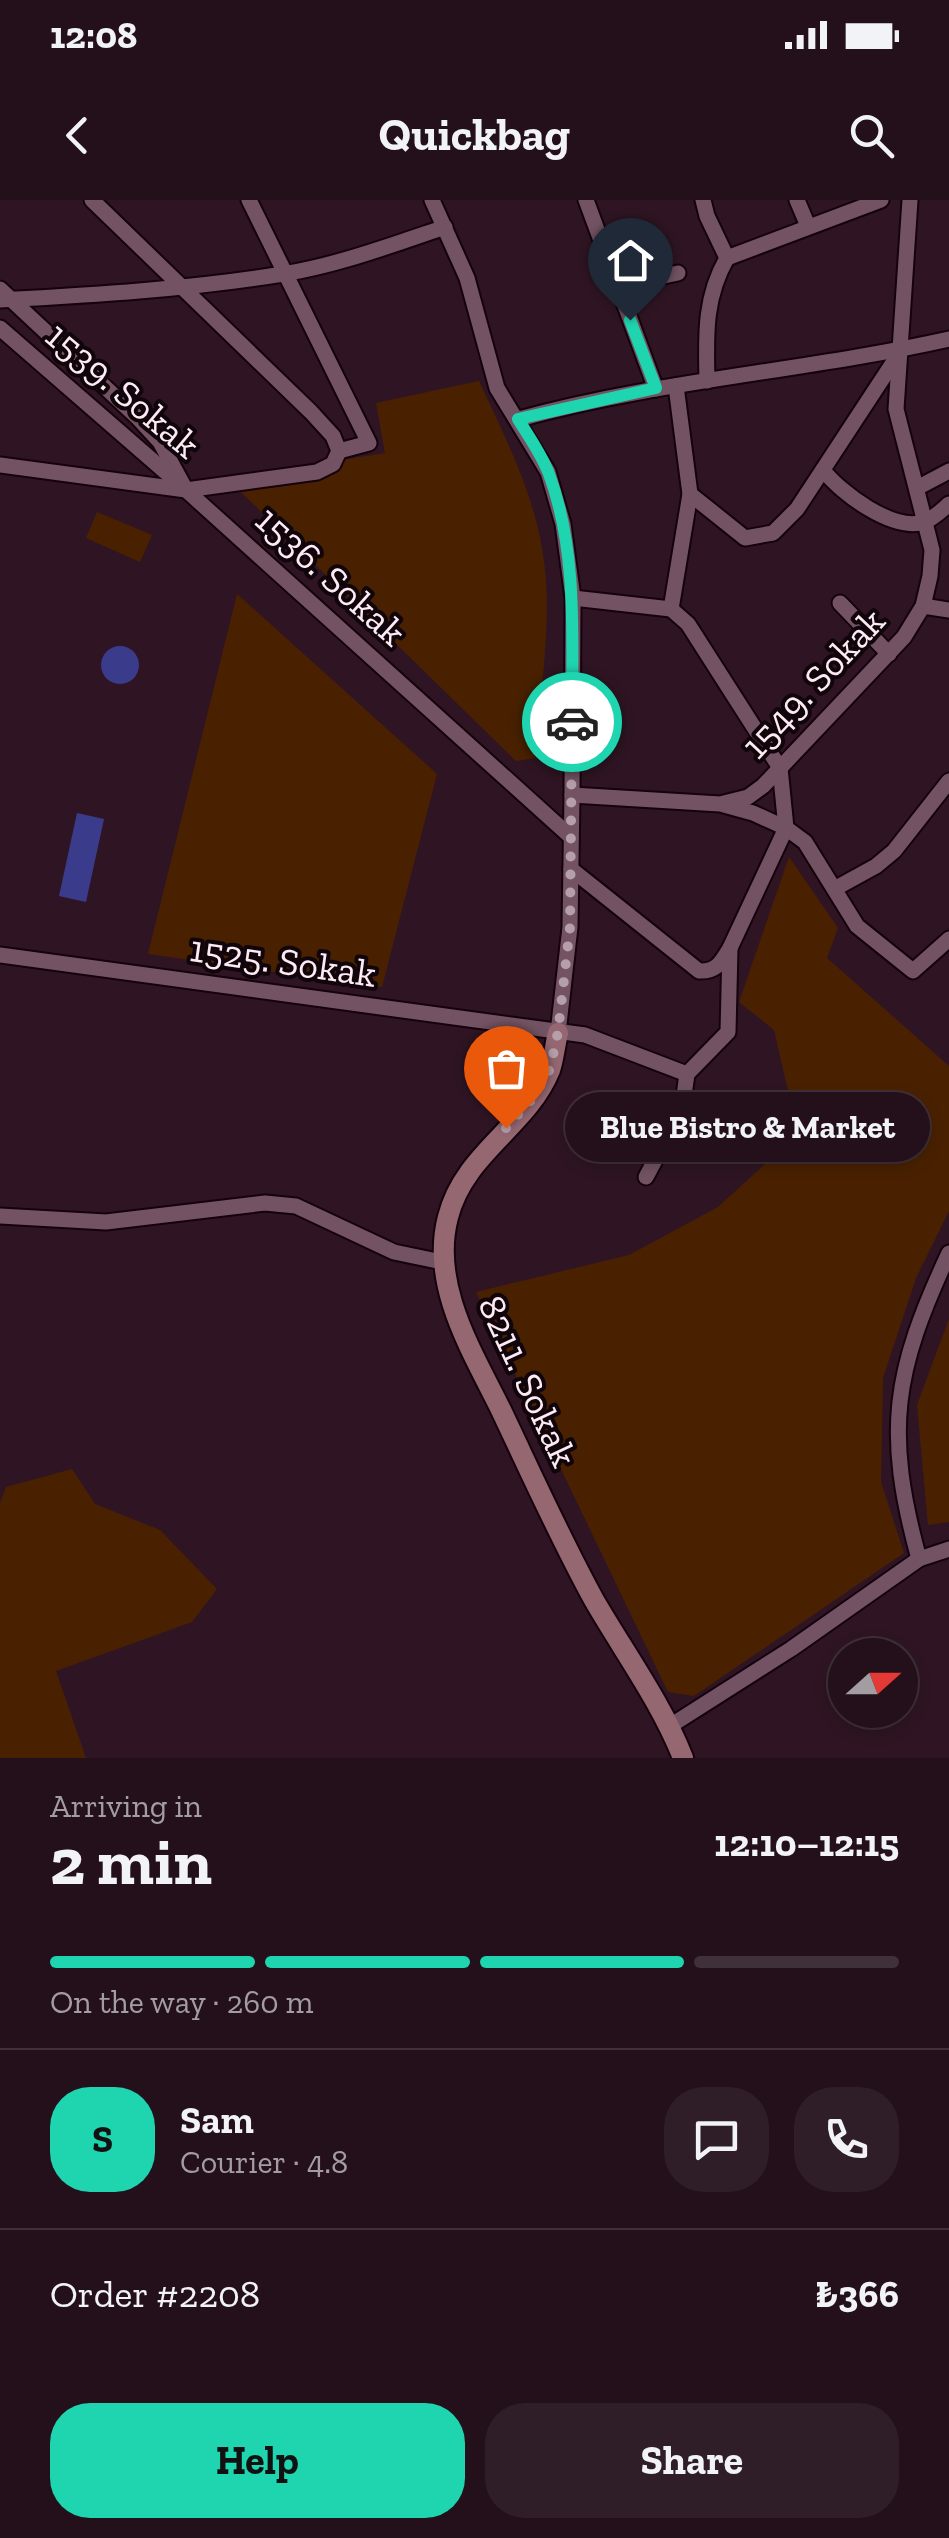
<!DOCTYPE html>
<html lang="en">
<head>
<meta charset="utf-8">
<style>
	body { margin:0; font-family:"Zilla Slab",serif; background:#2f1e27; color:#f1f3f6; height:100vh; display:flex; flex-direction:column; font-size:38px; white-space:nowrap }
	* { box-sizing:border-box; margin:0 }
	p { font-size:32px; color:#a39da2 }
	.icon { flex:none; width:55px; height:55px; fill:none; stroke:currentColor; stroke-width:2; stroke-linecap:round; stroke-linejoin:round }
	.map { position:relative; height:1558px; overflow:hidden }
	.panel { display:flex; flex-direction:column; background:#23101a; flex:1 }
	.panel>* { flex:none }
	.needle { width:65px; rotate:69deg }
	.tools { position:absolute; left:828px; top:1438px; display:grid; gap:20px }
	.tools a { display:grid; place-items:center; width:90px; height:90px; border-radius:50%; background:#23101a; box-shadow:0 5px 15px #0003,0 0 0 2px #403039; font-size:50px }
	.pin { position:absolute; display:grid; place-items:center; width:85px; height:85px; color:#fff; margin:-102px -42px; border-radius:50% 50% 50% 0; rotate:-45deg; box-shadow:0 0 10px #0007 }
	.pin .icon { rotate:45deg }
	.courier { position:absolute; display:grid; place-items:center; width:100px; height:100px; margin:-50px; border:8px solid #1ed5b0; border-radius:50%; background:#fff; color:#222; box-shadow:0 2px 12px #0007 }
	.bubble { position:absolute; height:70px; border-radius:35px; background:#23101a; box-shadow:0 5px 15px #0003,0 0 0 2px #403039; font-size:32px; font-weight:800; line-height:70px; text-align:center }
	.overview em { font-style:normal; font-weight:800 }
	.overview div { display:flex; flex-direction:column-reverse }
	.overview { display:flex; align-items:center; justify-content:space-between; height:170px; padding:0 50px }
	h1 { font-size:65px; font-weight:800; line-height:75px }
	.bar { display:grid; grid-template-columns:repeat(4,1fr); gap:15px 10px; align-content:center; height:120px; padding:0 50px }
	.bar i { height:12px; border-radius:8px; background:#403039 }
	.bar .active { background:#1ed5b0 }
	.bar p { grid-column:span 4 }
	.line { display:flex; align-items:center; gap:25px; padding:0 50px; border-top:2px solid #403039 }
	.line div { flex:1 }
	.round { display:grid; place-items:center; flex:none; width:105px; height:105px; border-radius:40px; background:#2f1e27 }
	.button { display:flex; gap:20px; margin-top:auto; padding:20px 50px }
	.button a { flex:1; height:115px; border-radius:40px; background:#1ed5b0; color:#111; font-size:40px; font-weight:800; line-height:115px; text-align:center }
	.button a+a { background:#2f1e27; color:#f1f3f6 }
	.status { display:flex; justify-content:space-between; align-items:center; height:70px; padding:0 50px; background:#23101a; direction:ltr }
	.status svg { height:28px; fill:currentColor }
	header { display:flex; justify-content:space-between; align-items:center; height:130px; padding:0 50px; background:#23101a; font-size:45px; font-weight:800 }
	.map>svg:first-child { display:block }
</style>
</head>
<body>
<div class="status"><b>12:08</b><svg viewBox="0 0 49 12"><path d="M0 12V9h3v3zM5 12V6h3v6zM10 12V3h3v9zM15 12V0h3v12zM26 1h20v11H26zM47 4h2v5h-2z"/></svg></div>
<header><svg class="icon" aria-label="back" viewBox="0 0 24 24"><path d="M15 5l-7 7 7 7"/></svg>Quickbag<svg class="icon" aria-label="search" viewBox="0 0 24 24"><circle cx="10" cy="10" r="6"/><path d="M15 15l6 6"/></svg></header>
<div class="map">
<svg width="949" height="1558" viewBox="0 0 949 1558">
	<rect width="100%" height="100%" fill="#2f1523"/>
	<!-- green -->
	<g fill="#492100">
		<path d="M479,181c25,54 53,108 63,167 12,65 -2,145 -7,210l-19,3 -277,-271 27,-18 119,-19 -9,-50z"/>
		<path d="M97,312l55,23 -12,27 -54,-24z"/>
		<path d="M237,394l200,180 -55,213 -234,-33z"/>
		<path d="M789,657l49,71 -11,30 122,108v145l-33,67 -33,100 -2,104 23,71 -210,143 -26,-4 -192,-400 153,-37 89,-48 80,-73 -24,-104 -35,-28z"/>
		<path d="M949,1119v203l-21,3 -11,-120z"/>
		<path d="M72,1269l23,35 65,26 57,59 -25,33 -136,49 30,87h-86v-255l6,-16z"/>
	</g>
	<!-- water -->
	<g fill="#3a3c8b">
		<circle cx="120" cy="465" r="19"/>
		<path d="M77,613l27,6 -18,83 -27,-6z"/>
	</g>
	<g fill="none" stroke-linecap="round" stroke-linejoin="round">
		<!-- street casing -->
		<g stroke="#15020c" stroke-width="19">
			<g id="street">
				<path d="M92,0l219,212 22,24 6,15 -6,13 -16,8 -131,18"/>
				<path d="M249,0l120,243 -30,8"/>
				<path d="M432,0l35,78 30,110 51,84 15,52 10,74 -1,197 -2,132 -12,106"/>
				<path d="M586,0l70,189"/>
				<path d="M703,0l4,16 20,42c-23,40 -21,78 -20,123"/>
				<path d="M797,0l11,26"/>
				<path d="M727,58l154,-58"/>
				<path d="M617,86l61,-13"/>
				<path d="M0,89l137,128 23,25 26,48"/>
				<path d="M0,100c94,-5 190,-11 283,-26 55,-9 109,-29 162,-47"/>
				<path d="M0,128l176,153"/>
				<path d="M519,219c141,-39 287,-48 430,-80"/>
				<path d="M0,265l186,25 385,347"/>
				<path d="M823,270c18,23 70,62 101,52 9,-3 18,-12 25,-18"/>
				<path d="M917,288l32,-17"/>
				<path d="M690,294l55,44 28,-5 24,-24 103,-157"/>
				<path d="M573,398l98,11 19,-115 -14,-108"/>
				<path d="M840,403l49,51"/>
				<path d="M923,406l26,4"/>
				<path d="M671,409l17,15 92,144 6,60 19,14 52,84 56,45 36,-32"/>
				<path d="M572,595l148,9 28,-7 15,-11 141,-149 19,-31 7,-30 2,-26 -36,-141 14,-209"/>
				<path d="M571,669l128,102c18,1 22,-9 31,-23l56,-120 -33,-15 -29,-8"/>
				<path d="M836,688l40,-22 18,-15 55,-70"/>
				<path d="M0,755l585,80 102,39 41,-42 2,-84"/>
				<path d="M646,977l36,-67 5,-36"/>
				<path d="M0,1016l106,6 159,-19 31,3 98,46 48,10"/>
				<path d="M919,1359c-35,-128 -26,-186 30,-306"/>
				<path d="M670,1526l121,-77 128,-90 30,-10"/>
			</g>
		</g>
		<!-- secondary casing -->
		<g stroke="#15020c" stroke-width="24">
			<path id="secondary" d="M558,833c-3,11 -4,26 -8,37 -23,57 -86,83 -102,147 -18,68 24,134 53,193 30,63 59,128 93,190 30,52 67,102 89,158"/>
		</g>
		<!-- street -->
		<use href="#street" stroke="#735363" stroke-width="15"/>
		<!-- secondary -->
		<use href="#secondary" stroke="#946771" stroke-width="20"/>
	</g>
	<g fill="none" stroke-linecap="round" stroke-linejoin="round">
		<!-- done -->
		<path stroke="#b59faa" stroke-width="10" stroke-dasharray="0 18" d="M506,928l27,-30 17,-29 8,-37 12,-105 2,-205"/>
		<!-- route -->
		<path stroke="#1ed5b0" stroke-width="12" d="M572,522c0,-82 6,-170 -23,-248 -7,-19 -20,-37 -31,-55l138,-31 -26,-68"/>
	</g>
	<g text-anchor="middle" stroke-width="8" stroke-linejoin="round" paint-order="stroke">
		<!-- street labels -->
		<g font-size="38" fill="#fdeaf3" stroke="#10050a">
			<text transform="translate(123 190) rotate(40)" y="13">1539. Sokak</text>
			<text transform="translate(331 376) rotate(42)" y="13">1536. Sokak</text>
			<text transform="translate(813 483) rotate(-47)" y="13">1549. Sokak</text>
			<text transform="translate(283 761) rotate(8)" y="13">1525. Sokak</text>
			<text transform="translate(528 1181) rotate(65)" y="13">8211. Sokak</text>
		</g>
	</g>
</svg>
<div class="tools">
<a><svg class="needle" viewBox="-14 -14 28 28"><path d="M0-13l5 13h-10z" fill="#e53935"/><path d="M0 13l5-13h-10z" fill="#a39da2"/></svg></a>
</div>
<div class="pin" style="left:506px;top:928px;background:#ea580c"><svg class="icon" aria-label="bag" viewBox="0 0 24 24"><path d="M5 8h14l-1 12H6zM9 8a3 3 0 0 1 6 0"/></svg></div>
<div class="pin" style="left:630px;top:120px;background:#1f2937"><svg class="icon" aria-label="home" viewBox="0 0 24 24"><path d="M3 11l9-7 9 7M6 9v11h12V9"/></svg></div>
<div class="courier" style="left:572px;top:522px"><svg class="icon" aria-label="car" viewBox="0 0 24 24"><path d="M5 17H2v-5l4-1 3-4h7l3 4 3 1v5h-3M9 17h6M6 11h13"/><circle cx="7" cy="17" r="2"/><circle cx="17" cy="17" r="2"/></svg></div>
<div class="bubble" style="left:565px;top:892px;width:365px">Blue Bistro &amp; Market</div>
</div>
<section class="panel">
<div class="overview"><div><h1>2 min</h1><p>Arriving in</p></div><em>12:10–12:15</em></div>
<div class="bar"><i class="active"></i><i class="active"></i><i class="active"></i><i></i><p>On the way · 260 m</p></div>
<div class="line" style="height:180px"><b class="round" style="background:#1ed5b0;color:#111">S</b><div><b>Sam</b><p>Courier · 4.8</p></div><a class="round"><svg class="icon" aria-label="chat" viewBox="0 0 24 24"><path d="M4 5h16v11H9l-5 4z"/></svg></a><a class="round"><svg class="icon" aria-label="phone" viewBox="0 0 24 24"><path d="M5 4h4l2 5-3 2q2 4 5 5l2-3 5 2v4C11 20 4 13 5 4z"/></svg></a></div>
<div class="line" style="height:130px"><div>Order #2208</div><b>₺366</b></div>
<div class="button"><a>Help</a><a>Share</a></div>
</section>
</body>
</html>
